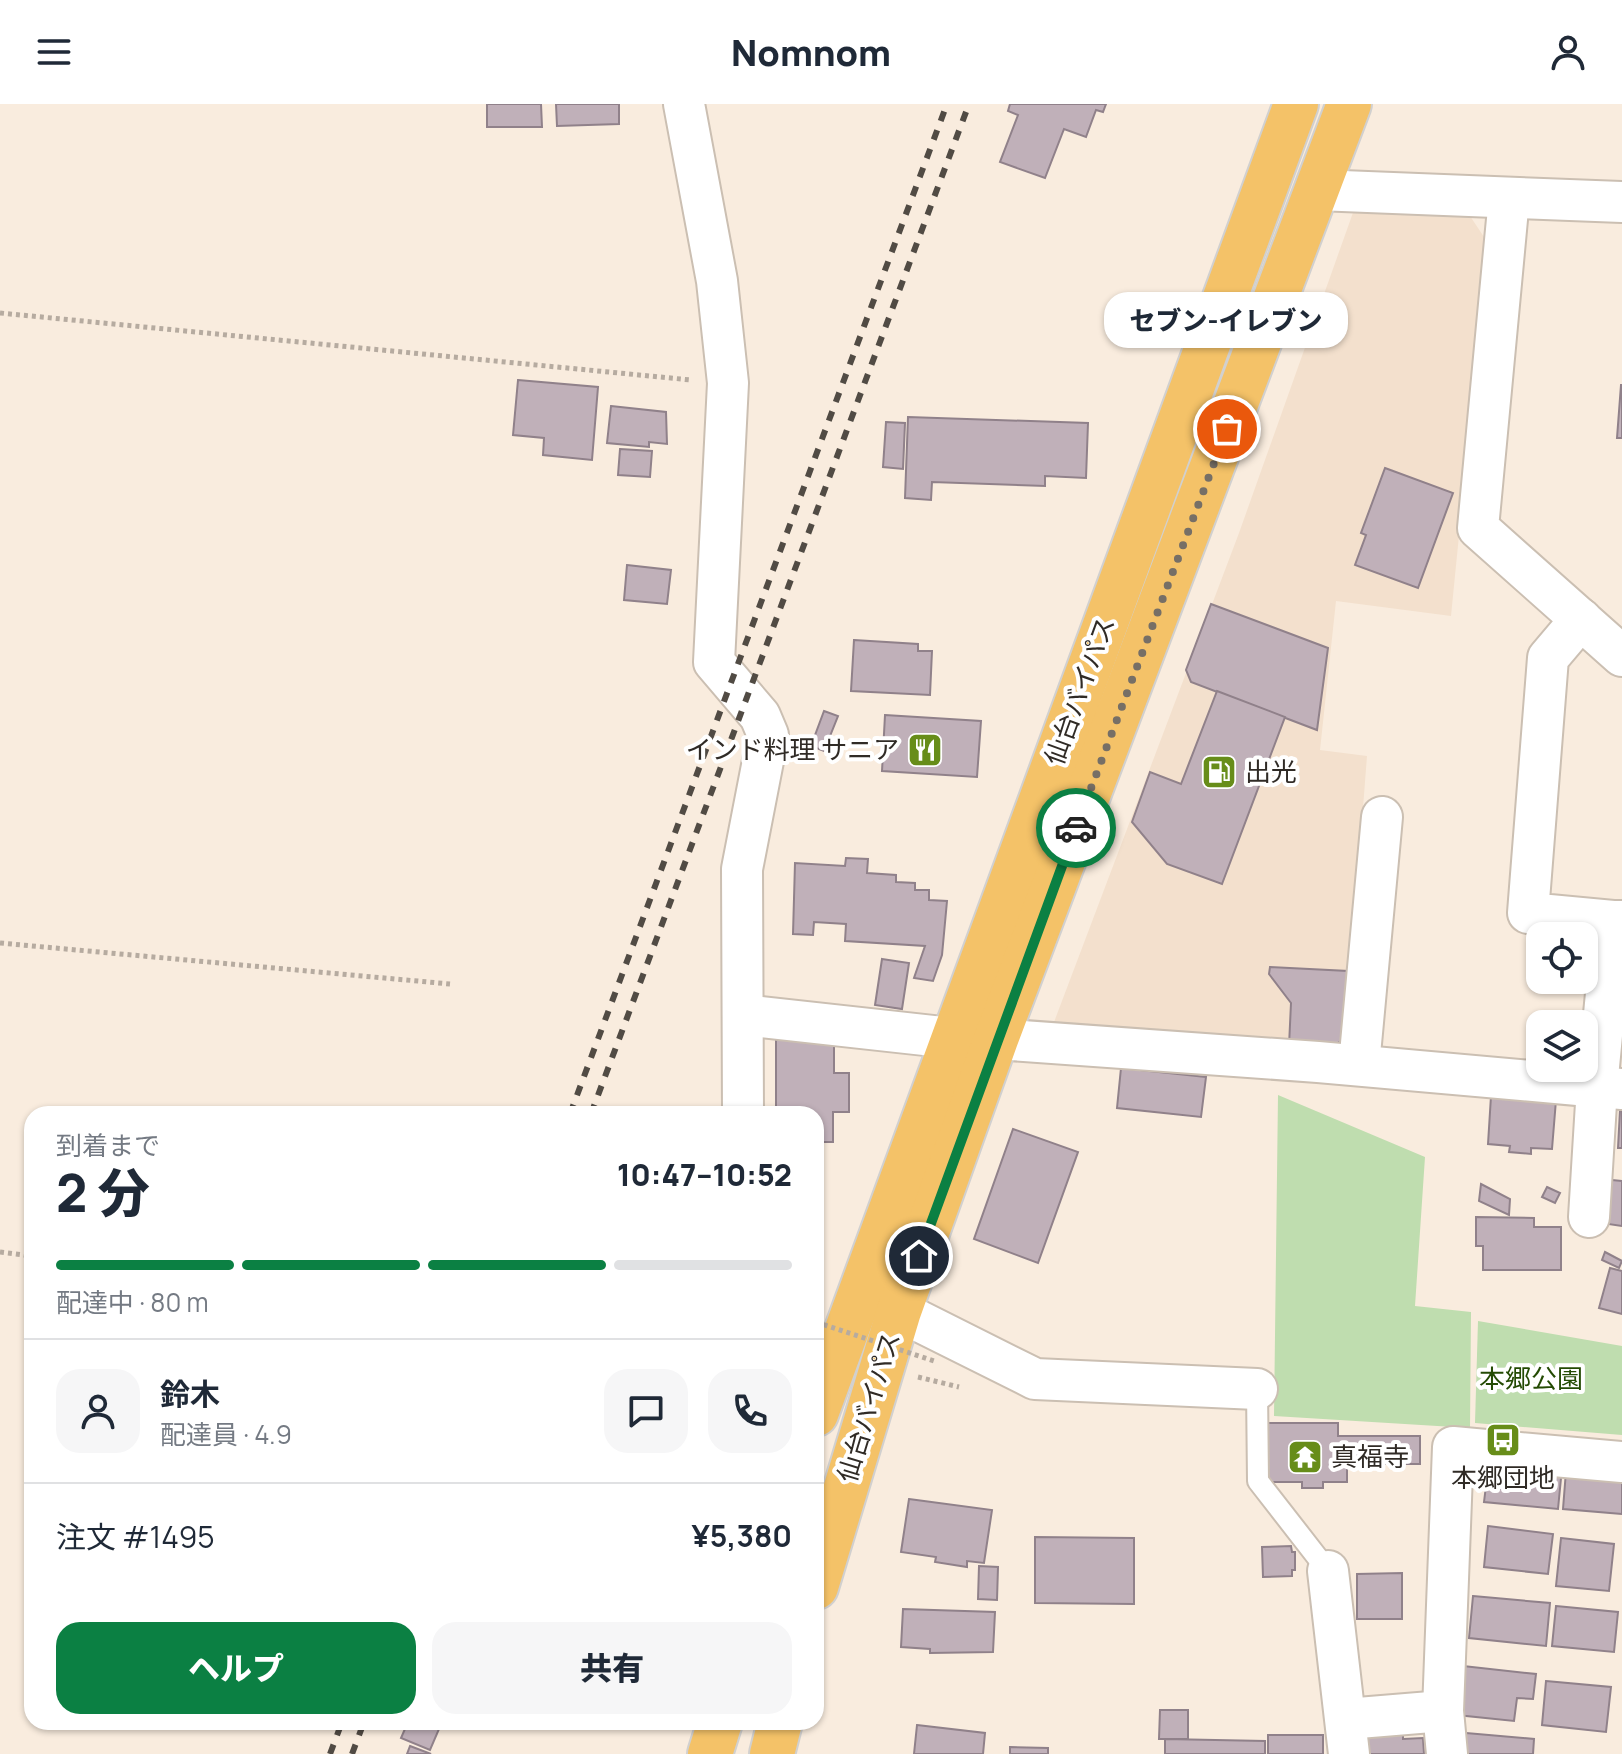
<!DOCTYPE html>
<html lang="ja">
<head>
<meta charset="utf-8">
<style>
	body { margin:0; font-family:Manrope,"Noto Sans JP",sans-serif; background:#f6f6f7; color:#1f2937; height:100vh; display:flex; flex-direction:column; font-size:30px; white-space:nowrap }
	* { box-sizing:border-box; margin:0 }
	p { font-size:26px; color:#747a83 }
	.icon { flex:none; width:44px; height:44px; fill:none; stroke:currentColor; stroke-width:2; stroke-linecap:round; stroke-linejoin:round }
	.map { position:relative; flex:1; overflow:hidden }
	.panel { position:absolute; left:24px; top:1002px; width:800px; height:624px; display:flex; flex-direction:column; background:#fff; border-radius:24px; box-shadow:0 2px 6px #0004 }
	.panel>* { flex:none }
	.controls { position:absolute; left:1526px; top:818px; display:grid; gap:16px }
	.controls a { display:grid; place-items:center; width:72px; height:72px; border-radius:16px; background:#fff; box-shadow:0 2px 6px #0004; font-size:40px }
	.pin { position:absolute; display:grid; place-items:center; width:68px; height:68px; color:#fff; margin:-34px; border:4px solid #fff; border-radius:50%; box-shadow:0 2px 8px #0007 }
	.courier { position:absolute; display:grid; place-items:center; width:80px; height:80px; margin:-40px; border:6px solid #0b8043; border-radius:50%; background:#fff; color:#222; box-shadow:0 2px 10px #0007 }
	.bubble { position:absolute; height:56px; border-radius:24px; background:#fff; box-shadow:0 2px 6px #0004; font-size:26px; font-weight:800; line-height:56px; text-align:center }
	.head em { font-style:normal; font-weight:800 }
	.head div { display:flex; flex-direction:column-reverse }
	.head { display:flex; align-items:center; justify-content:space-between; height:136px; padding:0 32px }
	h1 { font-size:52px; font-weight:800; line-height:60px }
	.bar { display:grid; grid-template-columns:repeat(4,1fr); gap:12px 8px; align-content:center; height:96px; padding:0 32px }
	.bar i { height:10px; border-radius:6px; background:#e0e1e3 }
	.bar .selected { background:#0b8043 }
	.bar p { grid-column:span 4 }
	.line { display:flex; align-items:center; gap:20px; padding:0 32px; border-top:2px solid #e0e1e3 }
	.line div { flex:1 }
	.round { display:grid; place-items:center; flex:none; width:84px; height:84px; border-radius:24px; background:#f6f6f7 }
	.cta { display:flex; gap:16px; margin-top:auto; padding:16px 32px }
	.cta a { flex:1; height:92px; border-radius:24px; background:#0b8043; color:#fff; font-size:32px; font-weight:800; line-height:92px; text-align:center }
	.cta a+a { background:#f6f6f7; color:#1f2937 }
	header { display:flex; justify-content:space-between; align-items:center; height:104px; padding:0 32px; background:#fff; font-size:36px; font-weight:800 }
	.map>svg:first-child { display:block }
</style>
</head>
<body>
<header><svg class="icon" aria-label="menu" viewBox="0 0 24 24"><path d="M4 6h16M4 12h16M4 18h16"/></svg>Nomnom<svg class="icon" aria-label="person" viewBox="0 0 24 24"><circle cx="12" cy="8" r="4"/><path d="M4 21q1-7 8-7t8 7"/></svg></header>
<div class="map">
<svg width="1622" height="1650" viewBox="0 0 1622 1650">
	<rect width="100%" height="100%" fill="#f9ecde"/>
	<!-- built -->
	<path fill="#f3e0cd" d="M1355,103l113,6 20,30 -37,373 -115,-15 -16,149 47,6 -22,283 -21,16 -273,-25 188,-497z"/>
	<!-- green -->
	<g fill="#bfddaf">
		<path d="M1278,991l147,62 -10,149 56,6 -1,116 -196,-12z"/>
		<path d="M1478,1217l144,25v89l-147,-12z"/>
	</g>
	<!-- building -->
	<g fill="#c0b0b9" stroke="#90818a" stroke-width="2">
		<path d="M487,0h54l1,23h-55z"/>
		<path d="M556,0h63v20l-62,2z"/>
		<path d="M1010,0h96l-3,8 -7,-2 -10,27 -22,-8 -19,49 -45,-16 18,-47 -10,-4z"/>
		<path d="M518,276l80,7 -6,73 -49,-5 1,-17 -31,-3z"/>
		<path d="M1621,281h1v53h-5z"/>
		<path d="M611,302l55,6 1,32 -18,-2v5l-42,-4z"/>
		<path d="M908,313l180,6 -2,55 -41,-2v10l-113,-4 -1,18 -26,-2z"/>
		<path d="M886,318l19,1 -2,46 -20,-2z"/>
		<path d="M620,345l32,2 -2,26 -32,-2z"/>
		<path d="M1385,364l68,25 -35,95 -63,-23 11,-30 -5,-2z"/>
		<path d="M627,461l44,5 -4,34 -43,-4z"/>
		<path d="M1211,500l117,44 -11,82 -126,-48 -5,-12z"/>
		<path d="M854,536l64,4v7h14l-2,44 -79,-4z"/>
		<path d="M1217,587l68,26 -63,167 -55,-20 -35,-42 18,-50 31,12z"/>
		<path d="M824,607l14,5 -14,35 -13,-5z"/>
		<path d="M885,611l96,6 -4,56 -95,-6z"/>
		<path d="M846,754l22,1 -1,14 29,2v7l19,1v7h14v10l18,1 -5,54 -9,26 -19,-3 11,-32 -80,-5 1,-17 -32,-2 -1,13 -20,-1 2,-71 50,3z"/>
		<path d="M882,855l27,4 -7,46 -27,-4z"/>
		<path d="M1270,863l78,4 -4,68 -19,12 -36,-5 2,-43 -22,-29z"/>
		<path d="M776,936h58v33h15v39h-16v30h-17v-28h-40z"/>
		<path d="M1121,964l85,9 -5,40 -84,-9z"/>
		<path d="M1491,992l65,4 -4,49 -21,-1v6l-22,-2 1,-6 -22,-2z"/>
		<path d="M1620,1006h2v38h-4z"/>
		<path d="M1013,1025l65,23 -40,111 -64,-24z"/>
		<path d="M1612,1076l10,1v45l-14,-2z"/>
		<path d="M1481,1080l29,15 -1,16 -30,-14z"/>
		<path d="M1547,1083l13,6 -5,10 -13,-6z"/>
		<path d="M1476,1113l58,1v9h27v43h-78v-24h-7z"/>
		<path d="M1605,1148l17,9 -3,7 -17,-8z"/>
		<path d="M1610,1164l12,3v43l-23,-6z"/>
		<path d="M1268,1319h70v13h82v28h-73v18h-24v6h-21v-6h-34z"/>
		<path d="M1489,1358l73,6 -4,41 -74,-7z"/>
		<path d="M1566,1367l56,4v39l-59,-5z"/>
		<path d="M909,1395l83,11 -8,53 -17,-2v6l-32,-5 1,-5 -35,-5z"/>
		<path d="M1488,1422l65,8 -5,40 -64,-7z"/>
		<path d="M1035,1433l99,1v66l-99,-1z"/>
		<path d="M1561,1434l53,6 -5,47 -53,-5z"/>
		<path d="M1291,1442l1,6h3v18h-3v6l-29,1 -1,-30z"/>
		<path d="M979,1462l19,1 -1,33 -19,-1z"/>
		<path d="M1402,1469v46h-45v-45z"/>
		<path d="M1473,1492l77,7 -4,43 -77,-8z"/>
		<path d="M1556,1502l62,6 -4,40 -62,-6z"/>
		<path d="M903,1505l92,3 -2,40 -63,1v-4l-29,-2z"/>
		<path d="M1463,1562l73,8 -3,25 -16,-1 -3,23 -57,-6z"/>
		<path d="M1546,1577l65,6 -5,45 -64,-7z"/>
		<path d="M1160,1606h28v29h-29z"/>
		<path d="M408,1618h34l-12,28 -29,-12z"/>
		<path d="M917,1621l68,8 -2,21h-69z"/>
		<path d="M1403,1625v10l20,-1 1,16h-57l-2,-22z"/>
		<path d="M1466,1629l68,6 -1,15h-69z"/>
		<rect x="1268" y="1631" width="55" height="19"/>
		<path d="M1165,1635l100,2v13h-100z"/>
		<path d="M410,1642l21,8h-24z"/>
		<path d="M1010,1643l38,1v6h-38z"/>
	</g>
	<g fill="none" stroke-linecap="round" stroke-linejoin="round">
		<!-- service casing -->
		<g stroke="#cbbfb2" stroke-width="24">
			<path id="service" d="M1257,1285l1,92 70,90"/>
		</g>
		<!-- minor casing -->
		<g stroke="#cbbfb2" stroke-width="44">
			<g id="minor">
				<path d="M684,0l33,177 11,102 -14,279 46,54 8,19 -26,134 1,245"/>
				<path d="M1317,86l305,12"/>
				<path d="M1509,94l-31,330 144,128"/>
				<path d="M1581,515l-33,39 -20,255 85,8"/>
				<path d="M743,911l209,23"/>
				<path d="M996,935l322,23 304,27"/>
				<path d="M1359,961l23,-248"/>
				<path d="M1589,1113l8,-130 16,-166h9"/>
				<path d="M899,1207l136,68 222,10"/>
				<path d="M1328,1467l21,183"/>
				<path d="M1346,1615l97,-8"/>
				<path d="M1447,1650l-4,-43 10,-264 169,15"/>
			</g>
		</g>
		<!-- trunk casing -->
		<g stroke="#d1d0cf" stroke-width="48">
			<g id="trunk">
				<path d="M816,1310l480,-1310"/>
				<path d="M816,1483l83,-276 97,-272 353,-935"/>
				<path d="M710,1650l10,-32"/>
				<path d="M772,1650l8,-32"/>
			</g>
		</g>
		<!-- path -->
		<g stroke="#b6aba0" stroke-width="5" stroke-dasharray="4 4" stroke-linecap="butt">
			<path d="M0,209l691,67"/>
			<path d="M0,839l450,41"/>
			<path d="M0,1148l32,4"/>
			<path d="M918,1273l41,10"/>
		</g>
		<!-- service -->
		<use href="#service" stroke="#fff" stroke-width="20"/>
		<!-- minor -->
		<use href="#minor" stroke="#fff" stroke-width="40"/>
		<!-- trunk -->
		<use href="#trunk" stroke="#f4c268" stroke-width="44"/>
		<!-- rail -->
		<g stroke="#514b44" stroke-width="6" stroke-dasharray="10 10" stroke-linecap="butt">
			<path d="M570,1010l377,-1010"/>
			<path d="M591,1010l378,-1010"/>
			<path d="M330,1650l12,-32"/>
			<path d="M352,1650l12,-32"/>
		</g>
		<!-- path-bridge -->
		<path stroke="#b6aba0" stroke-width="5" stroke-dasharray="4 4" stroke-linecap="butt" d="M816,1218l118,39"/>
	</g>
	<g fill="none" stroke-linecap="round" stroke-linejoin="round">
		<!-- done -->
		<path stroke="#766f66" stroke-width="8" stroke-dasharray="0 14.4" d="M1076,724l151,-399"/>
		<!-- route -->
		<path stroke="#0b8043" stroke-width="10" d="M919,1152l157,-428"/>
	</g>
	<!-- icons -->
	<defs>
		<g id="restaurant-square" transform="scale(1.8)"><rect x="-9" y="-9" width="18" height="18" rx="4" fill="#678d19" stroke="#fff"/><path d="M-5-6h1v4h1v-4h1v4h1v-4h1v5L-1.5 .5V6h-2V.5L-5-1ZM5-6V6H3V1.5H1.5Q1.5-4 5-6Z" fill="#fff"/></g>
		<g id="fuel-square" transform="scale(1.8)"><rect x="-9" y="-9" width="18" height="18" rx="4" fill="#678d19" stroke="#fff"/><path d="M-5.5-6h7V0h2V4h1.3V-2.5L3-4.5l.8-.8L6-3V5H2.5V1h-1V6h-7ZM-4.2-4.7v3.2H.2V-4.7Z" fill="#fff"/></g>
		<g id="bus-square" transform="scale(1.8)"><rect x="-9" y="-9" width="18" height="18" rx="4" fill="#678d19" stroke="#fff"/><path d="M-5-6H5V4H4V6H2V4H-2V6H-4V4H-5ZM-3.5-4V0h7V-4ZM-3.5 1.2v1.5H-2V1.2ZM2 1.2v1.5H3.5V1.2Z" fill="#fff"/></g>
		<g id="temple-square" transform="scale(1.8)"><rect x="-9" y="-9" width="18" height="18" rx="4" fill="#678d19" stroke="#fff"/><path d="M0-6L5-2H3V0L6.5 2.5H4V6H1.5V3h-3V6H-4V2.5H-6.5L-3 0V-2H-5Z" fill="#fff"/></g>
	</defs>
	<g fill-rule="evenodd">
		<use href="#restaurant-square" x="925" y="646"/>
		<use href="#fuel-square" x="1219" y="668"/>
		<use href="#bus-square" x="1503" y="1336"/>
		<use href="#temple-square" x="1305" y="1353"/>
	</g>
	<g text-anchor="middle" stroke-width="8" stroke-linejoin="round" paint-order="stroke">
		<!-- street labels -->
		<g font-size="26" fill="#302b26" stroke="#fff">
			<text transform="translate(1080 587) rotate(-70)" y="9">仙台バイパス</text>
			<text transform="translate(869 1303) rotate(-73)" y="9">仙台バイパス</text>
		</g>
		<!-- poi labels -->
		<g font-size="26" fill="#302b26" stroke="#fff" text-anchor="start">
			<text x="899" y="655" text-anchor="end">インド料理 サニア</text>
			<text x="1245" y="677">出光</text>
			<text x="1331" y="1362">真福寺</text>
			<text x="1503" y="1383" text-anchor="middle">本郷団地</text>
		</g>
		<!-- park labels -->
		<g font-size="26" fill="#244b04" stroke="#fff">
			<text x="1531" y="1284">本郷公園</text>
		</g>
	</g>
</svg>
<div class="controls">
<a><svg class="icon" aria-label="locate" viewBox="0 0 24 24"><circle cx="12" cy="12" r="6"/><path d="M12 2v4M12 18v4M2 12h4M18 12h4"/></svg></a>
<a><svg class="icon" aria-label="layers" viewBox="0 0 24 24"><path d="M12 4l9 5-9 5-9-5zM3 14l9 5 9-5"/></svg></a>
</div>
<div class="pin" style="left:1227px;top:325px;background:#ea580c"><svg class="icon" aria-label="bag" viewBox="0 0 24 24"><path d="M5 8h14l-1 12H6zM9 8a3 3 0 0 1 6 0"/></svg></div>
<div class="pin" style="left:919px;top:1152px;background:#1f2937"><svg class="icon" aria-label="home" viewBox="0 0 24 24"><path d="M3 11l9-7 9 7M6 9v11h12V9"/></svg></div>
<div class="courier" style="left:1076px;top:724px"><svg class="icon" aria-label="car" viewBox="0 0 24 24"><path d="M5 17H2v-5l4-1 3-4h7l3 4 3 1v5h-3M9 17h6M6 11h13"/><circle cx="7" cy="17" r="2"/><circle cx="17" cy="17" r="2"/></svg></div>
<div class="bubble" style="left:1104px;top:188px;width:244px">セブン-イレブン</div>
<section class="panel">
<div class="head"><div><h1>2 分</h1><p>到着まで</p></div><em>10:47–10:52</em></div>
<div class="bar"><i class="selected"></i><i class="selected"></i><i class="selected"></i><i></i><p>配達中 · 80 m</p></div>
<div class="line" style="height:144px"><a class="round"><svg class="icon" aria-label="person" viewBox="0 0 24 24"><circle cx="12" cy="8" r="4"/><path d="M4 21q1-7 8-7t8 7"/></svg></a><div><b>鈴木</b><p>配達員 · 4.9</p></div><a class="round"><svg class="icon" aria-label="chat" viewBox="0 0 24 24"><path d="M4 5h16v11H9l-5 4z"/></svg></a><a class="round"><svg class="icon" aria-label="phone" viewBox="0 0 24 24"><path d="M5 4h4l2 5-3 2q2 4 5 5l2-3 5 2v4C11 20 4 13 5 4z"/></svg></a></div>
<div class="line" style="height:104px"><div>注文 #1495</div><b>¥5,380</b></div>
<div class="cta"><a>ヘルプ</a><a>共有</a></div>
</section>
</div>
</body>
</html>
